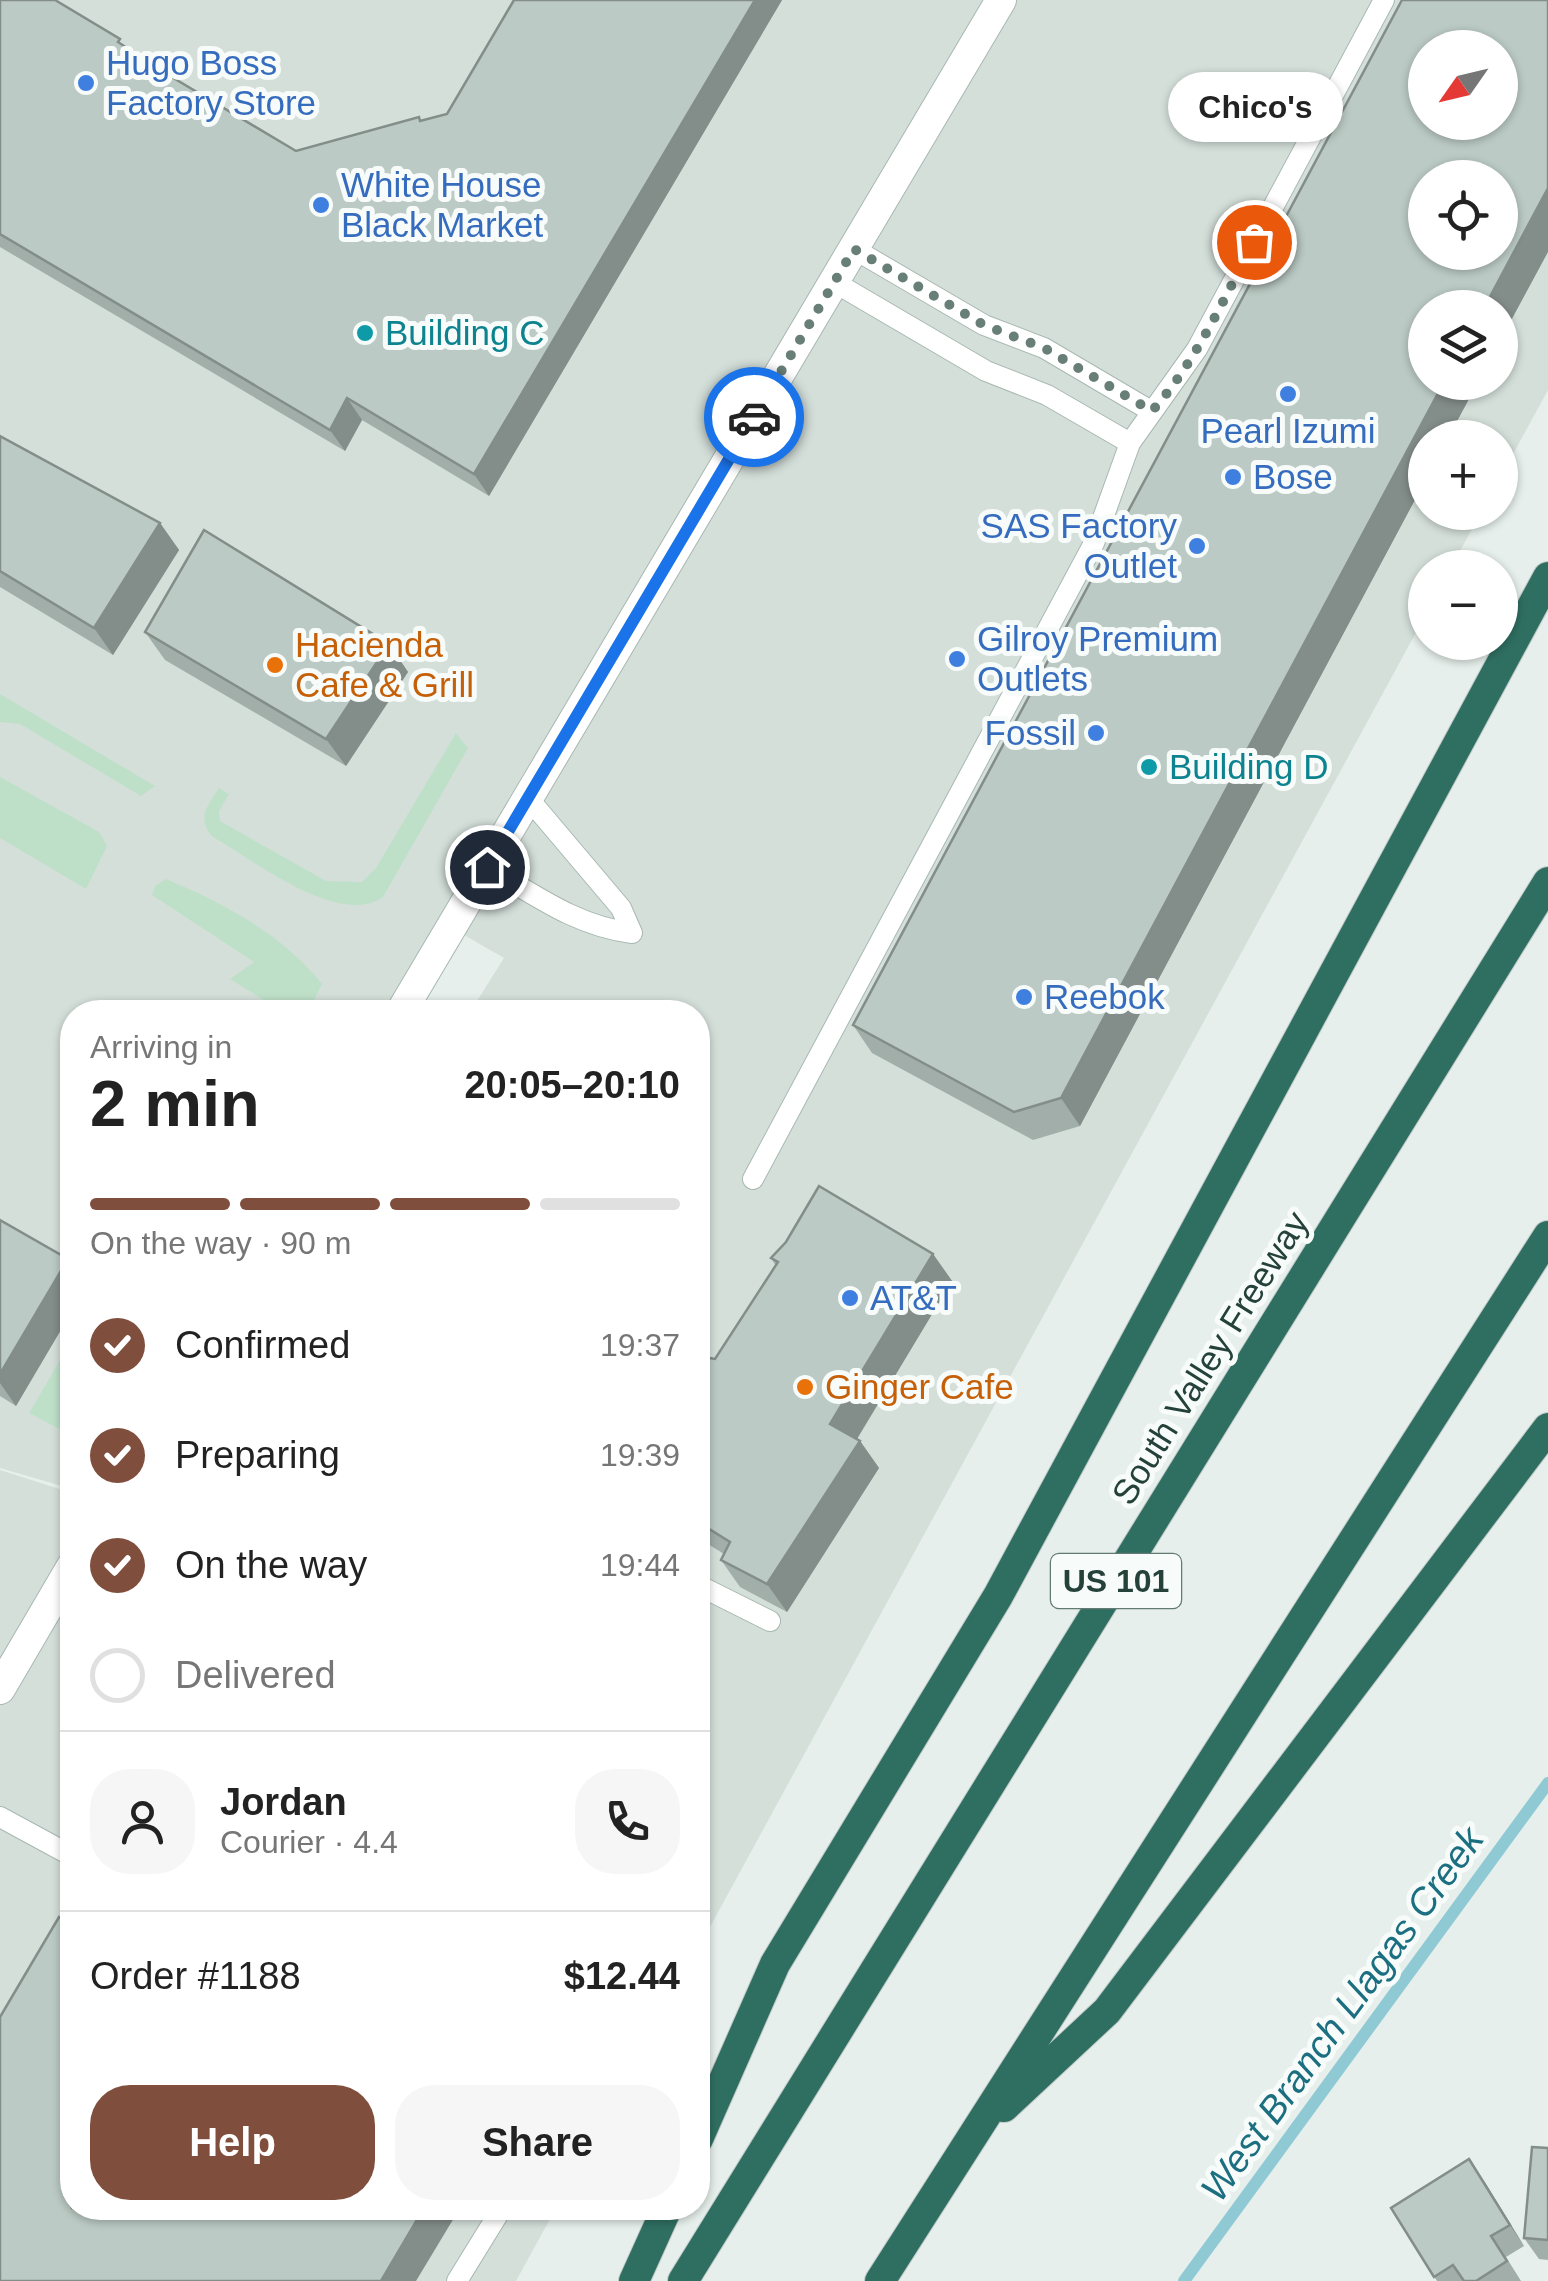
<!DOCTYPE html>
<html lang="en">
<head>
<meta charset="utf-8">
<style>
	body { margin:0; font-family:Arial,sans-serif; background:#f6f6f6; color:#222; height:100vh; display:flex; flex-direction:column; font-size:38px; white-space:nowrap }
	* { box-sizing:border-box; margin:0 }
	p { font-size:32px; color:#767676 }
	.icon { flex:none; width:55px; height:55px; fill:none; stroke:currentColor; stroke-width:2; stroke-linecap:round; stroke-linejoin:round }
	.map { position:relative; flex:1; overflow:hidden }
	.details { position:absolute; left:60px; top:1000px; width:650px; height:1220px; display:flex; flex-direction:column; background:#fff; border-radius:40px; box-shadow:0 2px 8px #0004 }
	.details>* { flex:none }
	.needle { width:65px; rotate:236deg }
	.controls { position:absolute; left:1408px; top:30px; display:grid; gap:20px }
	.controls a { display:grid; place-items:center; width:110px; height:110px; border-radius:50%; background:#fff; box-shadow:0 2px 8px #0004; font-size:50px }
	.pin { position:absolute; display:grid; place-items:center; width:85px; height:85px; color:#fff; margin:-42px; border:5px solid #fff; border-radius:50%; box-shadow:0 2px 10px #0007 }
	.courier { position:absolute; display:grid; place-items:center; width:100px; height:100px; margin:-50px; border:8px solid #1a73e8; border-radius:50%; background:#fff; color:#222; box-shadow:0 2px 12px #0007 }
	.bubble { position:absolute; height:70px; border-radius:35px; background:#fff; box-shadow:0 2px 8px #0004; font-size:32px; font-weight:700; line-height:70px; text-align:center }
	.overview em { font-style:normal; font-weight:700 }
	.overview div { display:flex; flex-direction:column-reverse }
	.overview { display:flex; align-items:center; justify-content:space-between; height:170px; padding:0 30px }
	h1 { font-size:65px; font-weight:700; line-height:75px }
	.bar { display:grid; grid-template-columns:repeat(4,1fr); gap:15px 10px; align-content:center; height:120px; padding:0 30px }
	.bar i { height:12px; border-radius:8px; background:#e0e0e0 }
	.bar .current { background:#804e3d }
	.bar p { grid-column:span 4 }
	.line { display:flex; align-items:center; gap:25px; padding:0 30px; border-top:2px solid #e0e0e0 }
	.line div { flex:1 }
	.round { display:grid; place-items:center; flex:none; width:105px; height:105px; border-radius:40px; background:#f6f6f6 }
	ol { padding:0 30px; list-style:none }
	li { display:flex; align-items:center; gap:30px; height:110px }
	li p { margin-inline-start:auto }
	li .icon { padding:10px; border-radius:50%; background:#804e3d; color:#fff; stroke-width:4 }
	li:last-child { color:#767676 }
	li i { width:55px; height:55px; border:5px solid #e0e0e0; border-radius:50% }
	.cta { display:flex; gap:20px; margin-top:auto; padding:20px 30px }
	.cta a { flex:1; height:115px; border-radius:40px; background:#804e3d; color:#fff; font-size:40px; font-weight:700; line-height:115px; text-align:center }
	.cta a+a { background:#f6f6f6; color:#222 }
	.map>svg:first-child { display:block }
</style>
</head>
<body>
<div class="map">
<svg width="1548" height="2281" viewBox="0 0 1548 2281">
	<rect width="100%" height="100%" fill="#e6efeb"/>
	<!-- built -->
	<g fill="#d4dfda" fill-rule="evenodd">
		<path d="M0,0h1548v390l-48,88v-40h-75v74l56,1 -30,54 -26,1v48l-727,1333v-937h-228l34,-54 -52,-30 -51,84h-329v477l-72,-21zM1425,48h75v74h-75zM1425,178h75v74h-75zM1425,308h75v74h-75z"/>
		<path d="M0,1470l72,23v715h484l-40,73h-516z"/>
	</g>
	<!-- green -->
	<g fill="#bfe0c8">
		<path d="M0,694l155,92 -14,10 -121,-72 -20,-2z"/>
		<path d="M456,733l12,15 -85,149c-44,31 -128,-36 -170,-60 -17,-19 -6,-30 6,-49l10,6 -10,17 1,10 106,60 36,1 14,-14z"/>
		<path d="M0,777l99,55 8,14 -21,43 -86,-51z"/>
		<path d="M166,879c58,24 117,56 156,105l-14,28h-38l3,-6 -43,-27 24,-17 -102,-67 3,-9z"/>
		<path d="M72,1340v80l-7,12 -36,-19z"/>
	</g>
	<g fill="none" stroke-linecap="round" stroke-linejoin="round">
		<!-- stream -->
		<path stroke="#8ec9d4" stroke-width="12" d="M1184,2281l364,-498"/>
		<!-- lane casing -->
		<g stroke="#a8b8b2" stroke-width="22">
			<g id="lane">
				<path d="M854,249l130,76 60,23 107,63"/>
				<path d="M834,282l152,89 61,24 83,48"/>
				<path d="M487,867c48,28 89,59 145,66l-11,-25 -93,-110"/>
				<path d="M753,1179l341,-636 36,-100 67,-94 187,-349"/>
				<path d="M698,1585l72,36"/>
				<path d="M0,1817l72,39"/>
				<path d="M457,2281l45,-73"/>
			</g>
		</g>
		<!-- street casing -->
		<g stroke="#a8b8b2" stroke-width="32">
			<g id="street">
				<path d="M401,1012l600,-1012"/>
				<path d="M0,1689l72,-123"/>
			</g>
		</g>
		<!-- highway casing -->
		<g stroke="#c2cac8" stroke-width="32">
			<g id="highway">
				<path d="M1004,2107l103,-96 441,-583"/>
				<path d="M698,2139l77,-175 223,-368 550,-1019"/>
				<path d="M634,2281l33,-73"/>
				<path d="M683,2281l865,-1399"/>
				<path d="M880,2281l668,-1045"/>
			</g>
		</g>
		<!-- lane -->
		<use href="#lane" stroke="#fff" stroke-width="20"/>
		<!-- street -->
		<use href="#street" stroke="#fff" stroke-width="30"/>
		<!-- highway -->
		<use href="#highway" stroke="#2f6f62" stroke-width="30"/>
	</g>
	<!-- wall -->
	<g fill="#a1aea9">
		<path d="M0,0l126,48 29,19 141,84 151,-37 67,-114h268l-293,496 -127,-76 -17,31 -345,-204z"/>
		<path d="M1425,382h53l-30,56h-23v43l-345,645 -47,14 -161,-87 -19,-28z"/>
		<path d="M0,436l160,87 19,27 -66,105 -113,-68z"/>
		<path d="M145,632l244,12 19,28 -62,94 -181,-106z"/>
		<path d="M0,1220l68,39 4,7v45l-56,95 -16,-10z"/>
		<path d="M933,1254l19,27 -95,158 3,2 19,27 -92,144 -47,-25 -19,-27 3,-6 -26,-16v-160l17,-19 61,-93 -5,-8z"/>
		<path d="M1548,2148v112l-9,-1 -15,-21z"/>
		<path d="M1484,2181l40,65 -18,11 15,24h-84l-46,-73z"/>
	</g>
	<!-- shaded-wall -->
	<g fill="#838d89">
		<path d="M755,0h27l-293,496 -15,-22z"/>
		<path d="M1548,188v64l-48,89v-33h-16z"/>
		<path d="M1444,382h34l-30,56h-23v43l-345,645 -19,-28z"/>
		<path d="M347,398l15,22 -17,31 -15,-21z"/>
		<path d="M160,523l19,27 -66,105 -19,-27z"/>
		<path d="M389,644l19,28 -62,94 -20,-27z"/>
		<path d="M933,1254l19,27 -103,171 -19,-28z"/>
		<path d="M68,1259l4,7v45l-56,95 -16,-23v-9z"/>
		<path d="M860,1441l19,27 -92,144 -20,-28z"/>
		<path d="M1469,2159l15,22 40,65 -14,-21z"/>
		<path d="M424,2208h36l-44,73h-35z"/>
	</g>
	<!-- building -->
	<g fill="#bbcac4" stroke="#838d89" stroke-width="2.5" fill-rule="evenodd">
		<path d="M0,0h55l65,39 -2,3 37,25 141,84 123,-34 1,4 27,-7 67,-114h241l-281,474 -127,-76 -17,32 -330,-196z"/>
		<path d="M1402,0h146v188l-64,120h-59v74h19l-383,716 -47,14 -161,-87zM1425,48h75v74h-75zM1425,178h75v74h-75z"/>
		<path d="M0,436l160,87 -66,105 -94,-57z"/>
		<path d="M204,530l185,114 -63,95 -181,-107z"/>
		<path d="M819,1186l114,68 -103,170 30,17 -93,143 -46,-24 9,-18 -32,-20v-144l11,-20 6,1 63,-97 -7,-4 15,-16z"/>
		<path d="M0,1220l68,39 -68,115z"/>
		<path d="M59,1917l13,8v283h352l-43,73h-381v-264z"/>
		<path d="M1532,2147l16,1v92l-24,-2z"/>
		<path d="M1469,2159l41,66 -19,11 16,25 -31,20h-12l-11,-16 -19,12 -43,-69z"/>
	</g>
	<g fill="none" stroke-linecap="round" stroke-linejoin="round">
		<!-- done -->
		<path stroke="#687f78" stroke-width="10" stroke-dasharray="0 18" d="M754,417l100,-168 130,76 60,23 108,63c44,-49 71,-111 102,-169"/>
		<!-- route -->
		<path stroke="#1a73e8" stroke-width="12" d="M487,867l267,-450"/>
	</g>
	<!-- markers -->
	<g fill="#3f7fe0" stroke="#f7fbf9" stroke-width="4">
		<circle cx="86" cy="83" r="10"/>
		<circle cx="321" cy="205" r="10"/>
		<circle cx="1288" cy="394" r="10"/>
		<circle cx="1233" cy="477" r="10"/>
		<circle cx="1197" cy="546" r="10"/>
		<circle cx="957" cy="659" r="10"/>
		<circle cx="1096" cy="733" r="10"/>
		<circle cx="1024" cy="997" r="10"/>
		<circle cx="850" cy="1298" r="10"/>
	</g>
	<g fill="#0f9aa8" stroke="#f7fbf9" stroke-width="4">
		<circle cx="365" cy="333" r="10"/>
		<circle cx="1149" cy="767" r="10"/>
	</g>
	<g fill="#e8710a" stroke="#f7fbf9" stroke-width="4">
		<circle cx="275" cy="665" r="10"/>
		<circle cx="805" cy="1387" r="10"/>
	</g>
	<g text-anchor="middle" stroke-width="10" stroke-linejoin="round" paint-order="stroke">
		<!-- shield labels -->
		<rect fill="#f7fbf9" stroke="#637a73" stroke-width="2.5" x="1051" y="1554" width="130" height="54" rx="8"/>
		<g font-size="32" font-weight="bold" fill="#24423a">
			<text x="1116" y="1592">US 101</text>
		</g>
		<!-- shop labels -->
		<g font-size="35" fill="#366cbe" stroke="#f7fbf9" text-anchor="start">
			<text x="106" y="75">Hugo Boss<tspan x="106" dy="40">Factory Store</tspan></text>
			<text x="341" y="197">White House<tspan x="341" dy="40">Black Market</tspan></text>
			<text x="1288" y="443" text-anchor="middle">Pearl Izumi</text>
			<text x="1253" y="489">Bose</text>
			<text x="1177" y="538" text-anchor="end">SAS Factory<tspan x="1177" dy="40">Outlet</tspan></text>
			<text x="977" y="651">Gilroy Premium<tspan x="977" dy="40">Outlets</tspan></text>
			<text x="1076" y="745" text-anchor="end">Fossil</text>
			<text x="1044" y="1009">Reebok</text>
			<text x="870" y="1310">AT&amp;T</text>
		</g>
		<!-- culture labels -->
		<g font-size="35" fill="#0d838f" stroke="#f7fbf9" text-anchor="start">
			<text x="385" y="345">Building C</text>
			<text x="1169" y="779">Building D</text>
		</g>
		<!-- food labels -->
		<g font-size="35" fill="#c56008" stroke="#f7fbf9" text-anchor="start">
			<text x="295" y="657">Hacienda<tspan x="295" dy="40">Cafe &amp; Grill</tspan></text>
			<text x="825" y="1399">Ginger Cafe</text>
		</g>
		<!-- street labels -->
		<g font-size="35" fill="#24423a" stroke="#f7fbf9">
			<text transform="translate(1210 1358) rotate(-58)" y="12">South Valley Freeway</text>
		</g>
		<!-- water labels -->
		<g font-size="38" font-style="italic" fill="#1c6f80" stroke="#f7fbf9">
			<text transform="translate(1342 2014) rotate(-54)" y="13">West Branch Llagas Creek</text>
		</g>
	</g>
</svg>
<div class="controls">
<a><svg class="needle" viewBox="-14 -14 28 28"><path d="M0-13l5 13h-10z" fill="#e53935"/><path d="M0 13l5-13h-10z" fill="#767676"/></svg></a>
<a><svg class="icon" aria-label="locate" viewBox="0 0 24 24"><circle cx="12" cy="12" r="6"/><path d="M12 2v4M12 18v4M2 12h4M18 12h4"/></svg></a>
<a><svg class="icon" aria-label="layers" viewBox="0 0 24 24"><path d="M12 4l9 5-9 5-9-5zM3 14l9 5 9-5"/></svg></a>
<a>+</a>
<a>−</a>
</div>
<div class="pin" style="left:1254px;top:242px;background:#ea580c"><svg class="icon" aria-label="bag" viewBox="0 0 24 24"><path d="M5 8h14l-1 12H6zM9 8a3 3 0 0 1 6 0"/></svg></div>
<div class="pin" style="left:487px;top:867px;background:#1f2937"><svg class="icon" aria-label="home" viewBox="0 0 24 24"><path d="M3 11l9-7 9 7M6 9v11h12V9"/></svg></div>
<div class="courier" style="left:754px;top:417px"><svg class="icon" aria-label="car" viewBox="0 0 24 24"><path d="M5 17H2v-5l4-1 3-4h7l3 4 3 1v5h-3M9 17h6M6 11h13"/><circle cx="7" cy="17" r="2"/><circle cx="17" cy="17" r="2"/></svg></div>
<div class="bubble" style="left:1168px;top:72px;width:175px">Chico's</div>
<section class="details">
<div class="overview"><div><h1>2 min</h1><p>Arriving in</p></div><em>20:05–20:10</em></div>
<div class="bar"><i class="current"></i><i class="current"></i><i class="current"></i><i></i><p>On the way · 90 m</p></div>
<ol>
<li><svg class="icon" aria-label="check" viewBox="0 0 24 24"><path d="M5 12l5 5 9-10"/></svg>Confirmed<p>19:37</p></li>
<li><svg class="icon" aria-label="check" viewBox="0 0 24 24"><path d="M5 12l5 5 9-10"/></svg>Preparing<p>19:39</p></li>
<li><svg class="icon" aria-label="check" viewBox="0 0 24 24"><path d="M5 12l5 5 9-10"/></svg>On the way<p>19:44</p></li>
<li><i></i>Delivered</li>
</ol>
<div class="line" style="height:180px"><a class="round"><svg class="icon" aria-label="person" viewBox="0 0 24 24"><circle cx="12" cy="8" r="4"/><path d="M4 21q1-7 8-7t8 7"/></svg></a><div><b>Jordan</b><p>Courier · 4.4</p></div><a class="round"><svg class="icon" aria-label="phone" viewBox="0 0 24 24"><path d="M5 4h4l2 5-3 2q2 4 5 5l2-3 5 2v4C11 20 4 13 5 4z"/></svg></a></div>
<div class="line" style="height:130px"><div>Order #1188</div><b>$12.44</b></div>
<div class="cta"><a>Help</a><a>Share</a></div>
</section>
</div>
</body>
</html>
